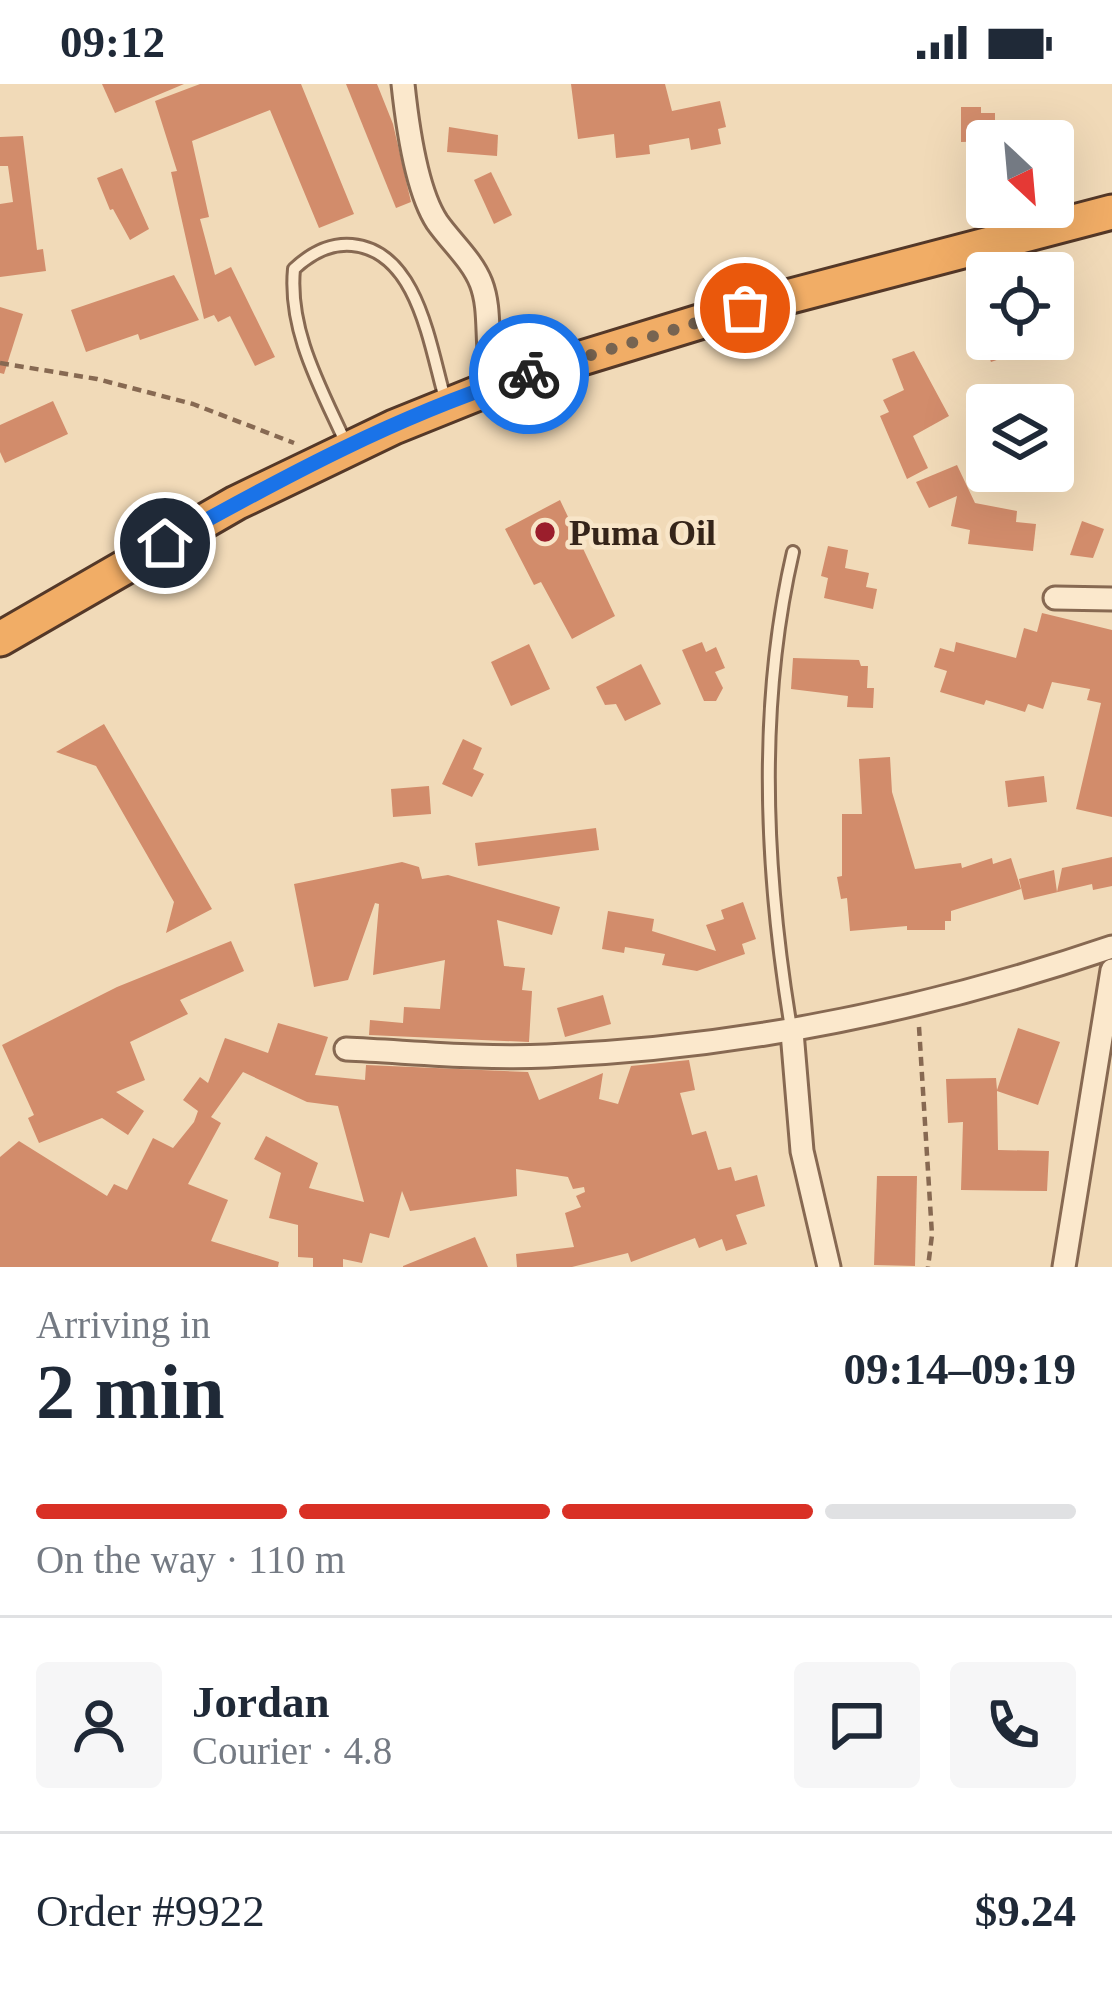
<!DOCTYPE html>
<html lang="en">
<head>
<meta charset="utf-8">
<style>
	body { margin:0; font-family:Georgia,serif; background:#f6f6f7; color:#1f2937; height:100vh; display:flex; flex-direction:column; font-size:45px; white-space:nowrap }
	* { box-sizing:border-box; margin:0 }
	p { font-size:39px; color:#747a83 }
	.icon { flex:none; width:66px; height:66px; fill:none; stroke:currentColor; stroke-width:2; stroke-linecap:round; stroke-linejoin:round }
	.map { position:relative; height:1183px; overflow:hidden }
	.side { display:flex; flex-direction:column; background:#fff; flex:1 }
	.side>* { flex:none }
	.needle { width:78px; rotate:154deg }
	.controls { position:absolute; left:966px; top:36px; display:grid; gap:24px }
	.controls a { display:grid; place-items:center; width:108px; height:108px; border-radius:12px; background:#fff; box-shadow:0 12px 48px #0002; font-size:60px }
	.pin { position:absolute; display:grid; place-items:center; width:102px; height:102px; color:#fff; margin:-51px; border:6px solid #fff; border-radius:50%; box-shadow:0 3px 12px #0007 }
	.courier { position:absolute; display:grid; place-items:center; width:120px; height:120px; margin:-60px; border:9px solid #1a73e8; border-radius:50%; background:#fff; color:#222; box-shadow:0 3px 15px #0007 }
	.overview em { font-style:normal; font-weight:700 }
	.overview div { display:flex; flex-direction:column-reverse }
	.overview { display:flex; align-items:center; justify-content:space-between; height:204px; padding:0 36px }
	h1 { font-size:78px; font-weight:700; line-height:90px }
	.bar { display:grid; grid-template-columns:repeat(4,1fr); gap:18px 12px; align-content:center; height:144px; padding:0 36px }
	.bar i { height:15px; border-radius:9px; background:#e0e1e3 }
	.bar .active { background:#d93025 }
	.bar p { grid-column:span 4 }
	.line { display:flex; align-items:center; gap:30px; padding:0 36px; border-top:3px solid #e0e1e3 }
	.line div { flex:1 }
	.round { display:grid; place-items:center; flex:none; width:126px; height:126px; border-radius:12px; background:#f6f6f7 }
	.status { display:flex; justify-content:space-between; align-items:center; height:84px; padding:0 60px; background:#fff; direction:ltr }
	.status svg { height:33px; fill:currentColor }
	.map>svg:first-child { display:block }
</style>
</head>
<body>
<div class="status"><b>09:12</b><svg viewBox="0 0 49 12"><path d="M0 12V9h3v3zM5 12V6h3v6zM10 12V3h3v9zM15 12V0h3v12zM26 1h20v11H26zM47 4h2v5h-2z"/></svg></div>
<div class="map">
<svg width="1112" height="1183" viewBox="0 0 1112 1183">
	<rect width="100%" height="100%" fill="#f1dab8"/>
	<!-- building -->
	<g fill="#d28c6b">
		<path d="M102,0h82l-69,29z"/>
		<path d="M200,0h101l53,130 -35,14 -49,-118 -78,31 17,76 -9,2 15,56 16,-8 44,90 -20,9 -25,-50 -12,6 -4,-7 -10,4 -33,-147 6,-1 -22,-70z"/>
		<path d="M346,0h31l16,40 18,78 -15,6z"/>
		<path d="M571,0h94l7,27 48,-10 6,26 -8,2 3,15 -30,6 -2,-12 -40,7 1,9 -34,4 -2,-24 -36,5z"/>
		<path d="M961,23h20v6h14v28l-34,1z"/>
		<path d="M449,43l49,8 -1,21 -50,-4z"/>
		<path d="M23,52l14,114 6,-1 3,22 -46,6v-73l13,-2 -5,-36h-8v-29z"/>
		<path d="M122,84l27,61 -19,11 -17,-31 -3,1 -13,-32z"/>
		<path d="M491,88l21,43 -18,9 -20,-44z"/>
		<path d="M174,191l25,45 -59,20 -2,-6 -52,18 -15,-42z"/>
		<path d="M0,223l23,7 -19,60 -4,-1z"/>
		<path d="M983,255h65v3l-57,20z"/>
		<path d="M914,267l35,65 -36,20 15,32 -21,11 -27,-63 9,-4 -6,-12 21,-10 -12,-31z"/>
		<path d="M53,317l15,33 -63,29 -5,-11v-27z"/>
		<path d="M957,381l18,38 42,8 -1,11 20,2 -3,27 -65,-7 2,-14 -19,-4 6,-30 -28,12 -13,-26z"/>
		<path d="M560,416l55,116 -43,23 -31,-57 -7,3 -29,-56z"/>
		<path d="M1082,437l22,8 -11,29 -23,-3z"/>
		<path d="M828,462l20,4 -3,18 24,5 -3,14 11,2 -4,20 -49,-11 4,-20 -7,-2z"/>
		<path d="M1042,529l70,17v187l-36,-8 25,-106 -14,-3 3,-11 -38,-7 -9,27 -15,-5 -3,8 -39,-12 -2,5 -44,-13 7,-21 -13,-4 6,-19 14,4 2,-10 60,16 8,-30 13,4z"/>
		<path d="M702,558l4,10 10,-5 9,21 -10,4 8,16 -7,13h-12l-22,-51z"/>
		<path d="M529,560l21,45 -39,17 -20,-44z"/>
		<path d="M793,574l66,2 2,6h7l-1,22h7l-1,20 -26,-1 1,-11 -57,-7z"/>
		<path d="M641,580l20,40 -36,17 -9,-17 -11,1 -9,-18z"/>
		<path d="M104,640l108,185 -46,24 8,-31 -78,-136 -40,-14z"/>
		<path d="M463,655l19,9 -9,21 11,5 -12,23 -30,-13z"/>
		<path d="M890,673l2,35 23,77 46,-6 1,5 30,-10 1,6 18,-6 10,31 -70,22v10h-6v9h-38v-4l-57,5 -3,-33 -6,1 -4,-22 5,-1v-62h20l-3,-55z"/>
		<path d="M1044,692l3,26 -39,5 -3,-26z"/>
		<path d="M429,702l2,28 -38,3 -2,-28z"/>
		<path d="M596,744l3,22 -121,16 -3,-23z"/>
		<path d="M1112,773v29l-19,4 -1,-6 -68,16 -5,-21 35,-9 3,22 5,-24z"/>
		<path d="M402,778l17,5 3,12 26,-4 112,32 -8,28 -55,-15 7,46 21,2 -3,22 10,1 -3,51 -160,-7 1,-15 33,3 1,-16 36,2 5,-49 -72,15 6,-71 -4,-1 -27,77 -34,7 -20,-103z"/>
		<path d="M743,818l13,37 -14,5 3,10 -48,17 -35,-6 3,-11 -40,-7 -1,6 -22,-4 6,-38 46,8 -2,12 64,20 -10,-26 18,-6 -3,-9z"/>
		<path d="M231,857l13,30 -64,29 8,14 -58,28 15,38 -29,12 28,19 -16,24 -26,-17 -63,25 -11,-25 6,-3 -32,-70 115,-58z"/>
		<path d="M603,911l8,29 -46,13 -8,-29z"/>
		<path d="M278,939l50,14 -13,38 50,5 1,-15 162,7 11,28 64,-27 -4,26 19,5 13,-38 58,-6 6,30 -15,3 12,42 14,-4 12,39 13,-3 4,14 22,-6 8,31 -29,9 11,29 -21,7 -4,-12 -23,9 -4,-10 -64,24 -3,-9 -56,14h-55l-1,-13 58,-7 -9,-34 16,-6 -5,-11 9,-4 -1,-5 -11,2 -5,-12 -52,-8 1,27 -107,15 -8,-20 -13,47 -19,-5 -8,30 -19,-4v8h-30v-9l-15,-1v-32l-29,-7 12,-45 -27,-14 12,-23 52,27 -9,25 55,14 -26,-96 -31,-4 -64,-30 -32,45 10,6 -33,61 40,16 -17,41 68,21 -1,5h-278v-110l19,-16 88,55 7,-12 13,6 26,-52 20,10 21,-26 4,-11 -15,-11 17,-23 8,6 17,-45 43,15z"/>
		<path d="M1018,944l42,14 -22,63 -41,-14 1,59 51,1 -2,40 -86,-1 2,-68 -15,1 -2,-44 50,-1 1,12z"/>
		<path d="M877,1092h40l-2,90 -41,-1z"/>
		<path d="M475,1153l13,30h-85v-1z"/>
	</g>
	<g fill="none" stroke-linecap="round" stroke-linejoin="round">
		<!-- service casing -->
		<g stroke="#876952" stroke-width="16">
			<g id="service">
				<path d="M347,362c-25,-56 -59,-114 -53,-177 16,-15 35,-26 58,-24 67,6 78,104 94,157"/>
				<path d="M791,944c-26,-156 -34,-321 2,-476"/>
			</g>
		</g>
		<!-- minor casing -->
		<g stroke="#876952" stroke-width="27">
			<g id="minor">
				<path d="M403,0c4,38 13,106 34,138 14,20 35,38 44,61 12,31 2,67 15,103"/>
				<path d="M1055,514l57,1"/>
				<path d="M792,948l10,119 27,116"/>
				<path d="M346,965c66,3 135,10 201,7 193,-8 383,-47 565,-109"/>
				<path d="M1064,1183l48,-297"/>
			</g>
		</g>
		<!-- trunk casing -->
		<g stroke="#543828" stroke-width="39">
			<path id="trunk" d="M0,555l236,-136 158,-76 119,-48 232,-71 367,-96"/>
		</g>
		<!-- path -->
		<g stroke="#876952" stroke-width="4.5" stroke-dasharray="9 6" stroke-linecap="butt">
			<path d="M0,279l97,16 96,25 101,39"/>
			<path d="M919,943l13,208 -4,32"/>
		</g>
		<!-- service -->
		<use href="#service" stroke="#fbe8cc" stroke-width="10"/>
		<!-- minor -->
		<use href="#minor" stroke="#fbe8cc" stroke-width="21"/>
		<!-- trunk -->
		<use href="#trunk" stroke="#f1ad66" stroke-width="33"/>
	</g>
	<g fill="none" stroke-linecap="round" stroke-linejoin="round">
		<!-- done -->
		<path stroke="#776451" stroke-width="12" stroke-dasharray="0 21.6" d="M529,290l216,-66"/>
		<!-- route -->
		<path stroke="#1a73e8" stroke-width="15" d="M165,459c115,-64 238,-131 364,-169"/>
	</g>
	<!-- markers -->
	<circle fill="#9b1e2c" stroke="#f8e5c8" stroke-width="4.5" cx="545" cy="448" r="12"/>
	<g text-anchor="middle" stroke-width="9" stroke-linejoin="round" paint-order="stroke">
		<!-- poi labels -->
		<g font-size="36" font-weight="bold" fill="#352419" stroke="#f8e5c8" text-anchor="start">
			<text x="569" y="461">Puma Oil</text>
		</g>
	</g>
</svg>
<div class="controls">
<a><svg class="needle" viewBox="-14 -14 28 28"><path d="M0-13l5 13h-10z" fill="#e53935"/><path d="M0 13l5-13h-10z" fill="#747a83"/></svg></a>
<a><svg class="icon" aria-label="locate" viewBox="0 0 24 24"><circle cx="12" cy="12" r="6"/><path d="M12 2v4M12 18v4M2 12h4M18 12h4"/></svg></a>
<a><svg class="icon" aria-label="layers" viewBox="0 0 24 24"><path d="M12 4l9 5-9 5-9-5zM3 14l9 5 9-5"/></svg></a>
</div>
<div class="pin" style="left:745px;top:224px;background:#ea580c"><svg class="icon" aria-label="bag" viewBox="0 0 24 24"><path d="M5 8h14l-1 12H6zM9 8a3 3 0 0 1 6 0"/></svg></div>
<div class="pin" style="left:165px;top:459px;background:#1f2937"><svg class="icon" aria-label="home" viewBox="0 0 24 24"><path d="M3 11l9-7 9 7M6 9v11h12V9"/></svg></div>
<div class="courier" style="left:529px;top:290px"><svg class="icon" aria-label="bike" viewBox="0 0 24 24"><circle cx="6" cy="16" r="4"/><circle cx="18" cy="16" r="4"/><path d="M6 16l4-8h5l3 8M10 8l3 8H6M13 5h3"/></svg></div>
</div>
<section class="side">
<div class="overview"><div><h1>2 min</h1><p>Arriving in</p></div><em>09:14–09:19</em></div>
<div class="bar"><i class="active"></i><i class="active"></i><i class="active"></i><i></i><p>On the way · 110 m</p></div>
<div class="line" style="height:216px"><a class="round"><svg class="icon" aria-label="person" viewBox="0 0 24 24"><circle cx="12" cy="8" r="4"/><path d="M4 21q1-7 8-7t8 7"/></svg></a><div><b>Jordan</b><p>Courier · 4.8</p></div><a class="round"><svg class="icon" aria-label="chat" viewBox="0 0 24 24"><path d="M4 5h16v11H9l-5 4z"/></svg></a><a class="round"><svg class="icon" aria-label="phone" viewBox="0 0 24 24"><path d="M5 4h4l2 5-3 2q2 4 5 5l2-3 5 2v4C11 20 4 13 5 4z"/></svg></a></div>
<div class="line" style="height:156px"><div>Order #9922</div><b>$9.24</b></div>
</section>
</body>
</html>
